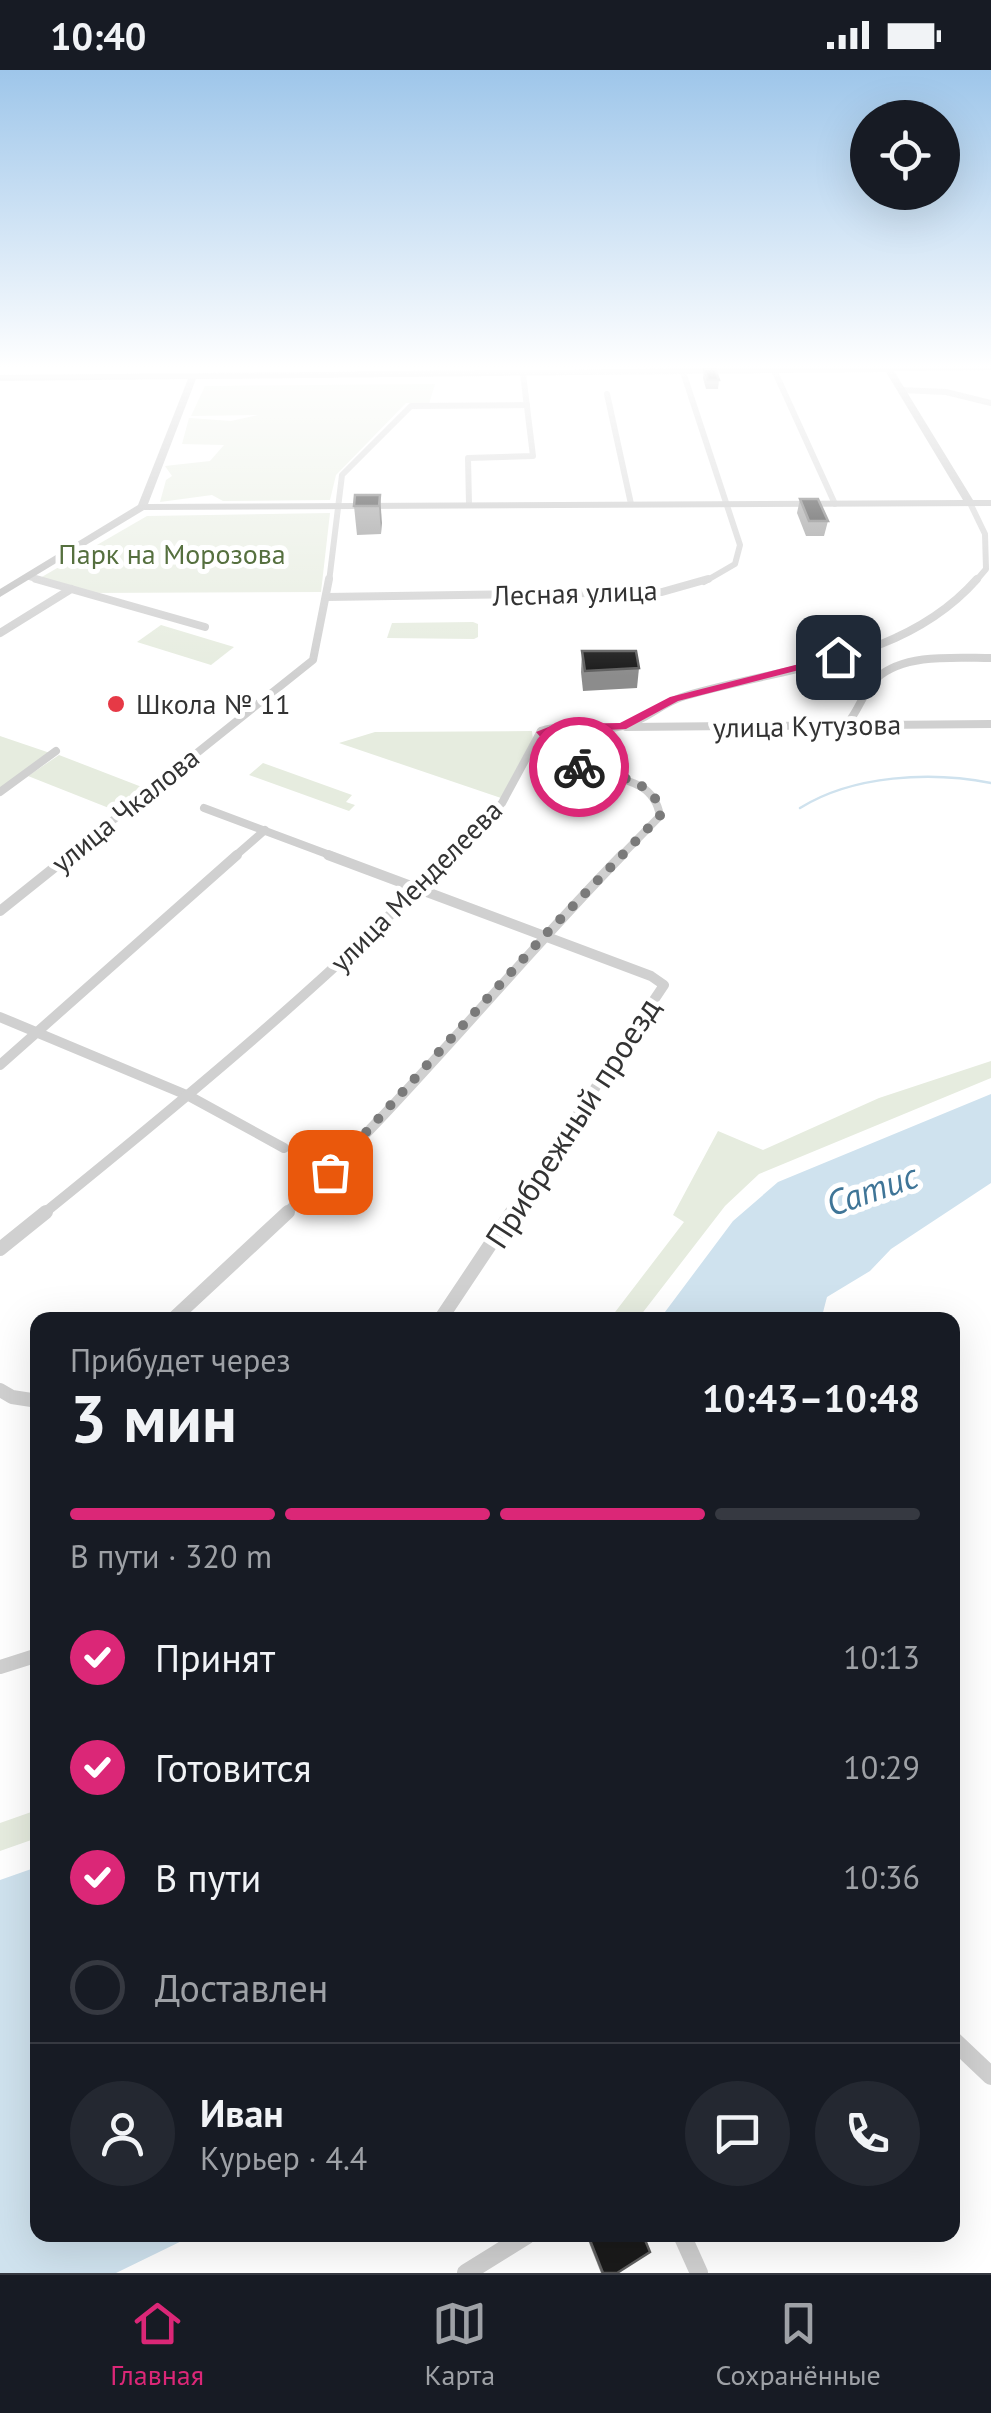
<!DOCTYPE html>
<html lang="ru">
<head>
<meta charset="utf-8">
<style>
	body { margin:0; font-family:"PT Sans",sans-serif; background:#242831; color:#f1f3f6; height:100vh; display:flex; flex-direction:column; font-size:38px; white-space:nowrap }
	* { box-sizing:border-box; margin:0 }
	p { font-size:32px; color:#9ea1a6 }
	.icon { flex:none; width:55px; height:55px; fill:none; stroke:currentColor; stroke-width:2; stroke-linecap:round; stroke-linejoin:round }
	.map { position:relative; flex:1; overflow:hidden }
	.details { position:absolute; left:30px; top:1242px; width:930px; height:930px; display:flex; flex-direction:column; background:#171b24; border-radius:20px; box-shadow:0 10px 40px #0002 }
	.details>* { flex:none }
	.tools { position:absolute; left:850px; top:30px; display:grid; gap:20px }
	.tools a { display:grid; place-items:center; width:110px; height:110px; border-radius:50%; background:#171b24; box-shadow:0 10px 40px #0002; font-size:50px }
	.pin { position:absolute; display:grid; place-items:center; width:85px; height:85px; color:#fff; margin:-42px; border-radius:20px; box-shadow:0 5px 15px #0006 }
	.courier { position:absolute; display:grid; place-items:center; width:100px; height:100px; margin:-50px; border:8px solid #db2777; border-radius:50%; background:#fff; color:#222; box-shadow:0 2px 12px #0007 }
	.headline em { font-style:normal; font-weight:600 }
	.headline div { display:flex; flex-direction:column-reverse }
	.headline { display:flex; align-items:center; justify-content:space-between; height:170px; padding:0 40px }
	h1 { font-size:65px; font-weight:600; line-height:75px }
	.bar { display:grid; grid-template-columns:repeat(4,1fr); gap:15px 10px; align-content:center; height:120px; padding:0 40px }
	.bar i { height:12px; border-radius:8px; background:#363941 }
	.bar .on { background:#db2777 }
	.bar p { grid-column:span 4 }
	.line { display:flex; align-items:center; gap:25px; padding:0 40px; border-top:2px solid #363941 }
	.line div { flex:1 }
	.round { display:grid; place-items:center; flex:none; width:105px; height:105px; border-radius:52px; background:#242831 }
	ol { padding:0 40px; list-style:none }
	li { display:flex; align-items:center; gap:30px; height:110px }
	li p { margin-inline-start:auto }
	li .icon { padding:10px; border-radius:50%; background:#db2777; color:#fff; stroke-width:4 }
	li:last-child { color:#9ea1a6 }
	li i { width:55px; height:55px; border:5px solid #363941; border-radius:50% }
	.status { display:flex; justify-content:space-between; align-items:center; height:70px; padding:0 50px; background:#171b24; direction:ltr }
	.status svg { height:28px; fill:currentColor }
	.menu { display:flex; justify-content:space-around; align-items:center; height:140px; border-top:2px solid #363941; background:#171b24; font-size:28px; color:#9ea1a6 }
	.menu a { display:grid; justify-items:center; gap:5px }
	.menu .on { color:#db2777 }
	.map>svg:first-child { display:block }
</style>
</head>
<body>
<div class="status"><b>10:40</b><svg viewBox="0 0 49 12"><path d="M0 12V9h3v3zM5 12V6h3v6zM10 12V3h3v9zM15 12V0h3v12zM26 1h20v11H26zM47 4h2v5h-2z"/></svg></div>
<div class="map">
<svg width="991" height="2203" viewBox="0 0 991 2203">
	<rect width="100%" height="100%" fill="#fff"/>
	<!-- green -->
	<g fill="#e6ecdf">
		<path d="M435,314l-6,20 -23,-1 -70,72 -6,25 -107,1 -11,-6 -52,7 6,-22 6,-4 -7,-10 45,-5 14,-16 -42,-1 7,-26 42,3 27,-6 -67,1 14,-30z"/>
		<path d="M330,443l-9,79 -241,1 -40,-15 107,-62z"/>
		<path d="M473,552l5,2v13l-4,2 -87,-1 5,-15z"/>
		<path d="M161,555l73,22 -23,18 -74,-23z"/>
		<path d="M532,661l2,18 -33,49 -162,-55 36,-11z"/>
		<path d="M0,666l50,17 -50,37z"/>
		<path d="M59,685l88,34 -28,23 -91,-36z"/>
		<path d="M263,693l89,32 -6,7 9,3 -6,6 -100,-36z"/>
		<path d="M991,991v17l-232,96 -34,32 -88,114h-28l75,-98 -11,-7 45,-84 45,19 116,-52z"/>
		<path d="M37,1740v28l-37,13v-28z"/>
	</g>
	<!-- water -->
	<g fill="#cfe2ee">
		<path d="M991,1024v89l-100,66 -21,22 -43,26 -6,23h-162l74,-99 45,-39z"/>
		<path d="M37,1797l1,368h156l-78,38h-116v-393z"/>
	</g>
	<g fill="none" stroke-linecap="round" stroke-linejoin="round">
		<!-- stream -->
		<path stroke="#cfe2ee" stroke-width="2.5" d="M800,738c53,-33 131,-37 191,-25"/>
		<!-- street-far4 -->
		<g stroke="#d0d0d0" stroke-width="6">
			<path d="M683,302l57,173 -5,19 -31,18"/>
			<path d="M775,302l60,132"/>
			<path d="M901,320l45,2 45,11"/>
			<path d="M607,324l24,110"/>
			<path d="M970,433l15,31 1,35 -11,13"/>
			<path d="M469,434l-1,-46 65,-2 -10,-82"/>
			<path d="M29,507l16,5"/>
			<path d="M329,512l13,-107 69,-69 116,-1"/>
		</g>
		<!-- street-far3 -->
		<g stroke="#d0d0d0" stroke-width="8">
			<path d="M36,509l169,48"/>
			<path d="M327,527l335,-5 46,-13"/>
			<path d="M0,563l71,-44"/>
			<path d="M847,654c12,-14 17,-34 30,-46 28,-25 79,-20 114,-20"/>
			<path d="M626,657l365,-3"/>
			<path d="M541,661c11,13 19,27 35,34 31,16 77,8 84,51l-40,41"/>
			<path d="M0,722l56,-41"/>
			<path d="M204,738l131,49"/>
			<path d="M67,787l246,-197 16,-81"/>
			<path d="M234,787l31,-27"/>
			<path d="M449,787l53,-54 39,-72c28,-9 56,2 83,-5 22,-6 39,-24 61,-30 101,-30 218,-33 292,-117"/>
		</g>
		<!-- street-far2 -->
		<g stroke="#d0d0d0" stroke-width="10">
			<path d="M328,785l323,121 13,9 -153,229"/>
			<path d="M0,841l70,-56"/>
			<path d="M0,947l189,79 95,52"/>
			<path d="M0,995l237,-210"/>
			<path d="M43,1144c141,-114 281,-230 408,-359"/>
			<path d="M285,1144c120,-112 223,-242 337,-359"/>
		</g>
		<!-- street-far1 -->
		<g stroke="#d0d0d0" stroke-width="14">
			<path d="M0,1179l46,-37"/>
			<path d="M172,1250l116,-108"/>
			<path d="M440,1250l72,-108"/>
			<path d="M0,1320l12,7 26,4"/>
			<path d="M0,1597l38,-12"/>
		</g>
		<!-- street -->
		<g stroke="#d0d0d0" stroke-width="18">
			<path d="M952,1969l39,37"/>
			<path d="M682,2165l17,38"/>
			<path d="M466,2203l61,-38"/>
		</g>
		<!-- secondary -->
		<path fill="#bdbdbd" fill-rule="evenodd" d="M803,297h188v3l-97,1 79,129h18v6l-847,4 -144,87v-8l138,-84 50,-126 -188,2v-6zM886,302l77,128 -815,4 48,-125z"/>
	</g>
	<!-- wall -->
	<g fill="#8c8c8c">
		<path d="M704,299l15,11 -1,9h-12l-3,-11z"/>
		<path d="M380,425l1,39 -24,1 -3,-29z"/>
		<path d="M800,429l28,22 -4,15h-18l-9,-23z"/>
		<path d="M582,581l57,17 -2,20 -54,3 -2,-19z"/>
		<path d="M586,2165h57l-26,38h-16z"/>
	</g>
	<!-- shaded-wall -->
	<path fill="#5f5f5f" d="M380,425l2,28 -1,11 -2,-28z"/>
	<!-- building -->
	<g fill="#1a1a1a" stroke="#5f5f5f" stroke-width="2.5">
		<path d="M704,299h11l4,11h-11z"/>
		<path d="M355,425h25l-1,11h-25z"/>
		<path d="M800,429h18l10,22h-19z"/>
		<path d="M582,581h54l3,17 -54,3z"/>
		<path d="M588,2165h55l7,17 -33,21h-14z"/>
	</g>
	<!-- sky -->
	<linearGradient id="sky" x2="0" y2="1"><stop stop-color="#9ec6ea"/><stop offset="0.49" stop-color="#fff"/><stop offset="1" stop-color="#fff" stop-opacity="0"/></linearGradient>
	<rect width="991" height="606" fill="url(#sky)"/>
	<!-- route -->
	<path fill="#db2777" d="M838,584l4,5 -164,42 -52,28 -77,4 22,25 12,6v5l-20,-6 -27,-31 20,-8 64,-1 50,-26z"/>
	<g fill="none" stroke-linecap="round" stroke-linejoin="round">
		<!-- done -->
		<path stroke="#7a7a7a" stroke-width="10" stroke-dasharray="0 18" d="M330,1102l214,-236 116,-120c1,-36 -54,-43 -81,-49"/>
	</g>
	<!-- markers -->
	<circle fill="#e63946" stroke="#fff" stroke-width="4" cx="116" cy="634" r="10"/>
	<g text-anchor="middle" stroke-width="10" stroke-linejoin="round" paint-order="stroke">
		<!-- far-park labels -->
		<g font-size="28" fill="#56703f" stroke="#fff">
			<text x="172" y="494">Парк на Морозова</text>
		</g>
		<!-- far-street labels -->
		<g font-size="28" fill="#333" stroke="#fff">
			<text transform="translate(575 523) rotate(-2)" y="10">Лесная улица</text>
			<text transform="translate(807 656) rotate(-1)" y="10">улица Кутузова</text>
			<text transform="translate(125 740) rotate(-39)" y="10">улица Чкалова</text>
			<text transform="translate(416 816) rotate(-45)" y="10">улица Менделеева</text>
		</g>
		<!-- far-poi labels -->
		<g font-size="28" fill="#333" stroke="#fff" text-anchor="start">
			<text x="136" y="644">Школа № 11</text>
		</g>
		<!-- street labels -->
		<g font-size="32" fill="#333" stroke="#fff">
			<text transform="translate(573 1053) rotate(-57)" y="11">Прибрежный проезд</text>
		</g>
		<!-- water labels -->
		<g font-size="35" font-style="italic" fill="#3f7597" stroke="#fff">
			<text transform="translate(872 1120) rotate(-19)" y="12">Сатис</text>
		</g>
	</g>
</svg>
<div class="tools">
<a><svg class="icon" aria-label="locate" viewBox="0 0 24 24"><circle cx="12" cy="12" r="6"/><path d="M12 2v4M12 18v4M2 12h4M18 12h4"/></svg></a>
</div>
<div class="pin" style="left:330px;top:1102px;background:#ea580c"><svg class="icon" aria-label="bag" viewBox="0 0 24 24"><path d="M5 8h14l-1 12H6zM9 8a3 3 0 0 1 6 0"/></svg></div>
<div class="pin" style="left:838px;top:587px;background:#1f2937"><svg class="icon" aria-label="home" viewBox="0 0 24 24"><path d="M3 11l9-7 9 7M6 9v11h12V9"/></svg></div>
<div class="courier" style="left:579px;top:697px"><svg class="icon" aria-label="bike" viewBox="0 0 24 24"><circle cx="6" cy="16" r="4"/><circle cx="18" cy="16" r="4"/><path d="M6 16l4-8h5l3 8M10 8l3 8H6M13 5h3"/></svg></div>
<section class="details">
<div class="headline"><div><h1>3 мин</h1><p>Прибудет через</p></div><em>10:43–10:48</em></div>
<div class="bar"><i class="on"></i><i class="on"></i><i class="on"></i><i></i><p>В пути · 320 m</p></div>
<ol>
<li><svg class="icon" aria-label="check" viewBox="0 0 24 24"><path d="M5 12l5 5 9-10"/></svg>Принят<p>10:13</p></li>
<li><svg class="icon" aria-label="check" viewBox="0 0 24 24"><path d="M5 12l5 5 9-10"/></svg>Готовится<p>10:29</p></li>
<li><svg class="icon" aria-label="check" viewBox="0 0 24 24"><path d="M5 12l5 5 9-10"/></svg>В пути<p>10:36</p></li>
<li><i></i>Доставлен</li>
</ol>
<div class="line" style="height:180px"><a class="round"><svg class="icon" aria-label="person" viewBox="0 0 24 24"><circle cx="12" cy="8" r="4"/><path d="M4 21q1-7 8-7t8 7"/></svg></a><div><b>Иван</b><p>Курьер · 4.4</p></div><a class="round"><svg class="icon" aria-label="chat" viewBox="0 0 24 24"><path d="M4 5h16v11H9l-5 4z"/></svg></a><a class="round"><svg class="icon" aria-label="phone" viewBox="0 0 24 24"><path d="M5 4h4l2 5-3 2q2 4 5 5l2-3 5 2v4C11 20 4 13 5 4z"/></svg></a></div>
</section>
</div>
<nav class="menu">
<a class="on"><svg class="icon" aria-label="home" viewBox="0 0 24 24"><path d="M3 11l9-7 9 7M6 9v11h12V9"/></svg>Главная</a>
<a><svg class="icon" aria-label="map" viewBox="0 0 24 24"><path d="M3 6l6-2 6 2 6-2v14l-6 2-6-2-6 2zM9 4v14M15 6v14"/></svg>Карта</a>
<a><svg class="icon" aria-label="saved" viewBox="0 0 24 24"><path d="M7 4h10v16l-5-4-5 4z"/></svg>Сохранённые</a>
</nav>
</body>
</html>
